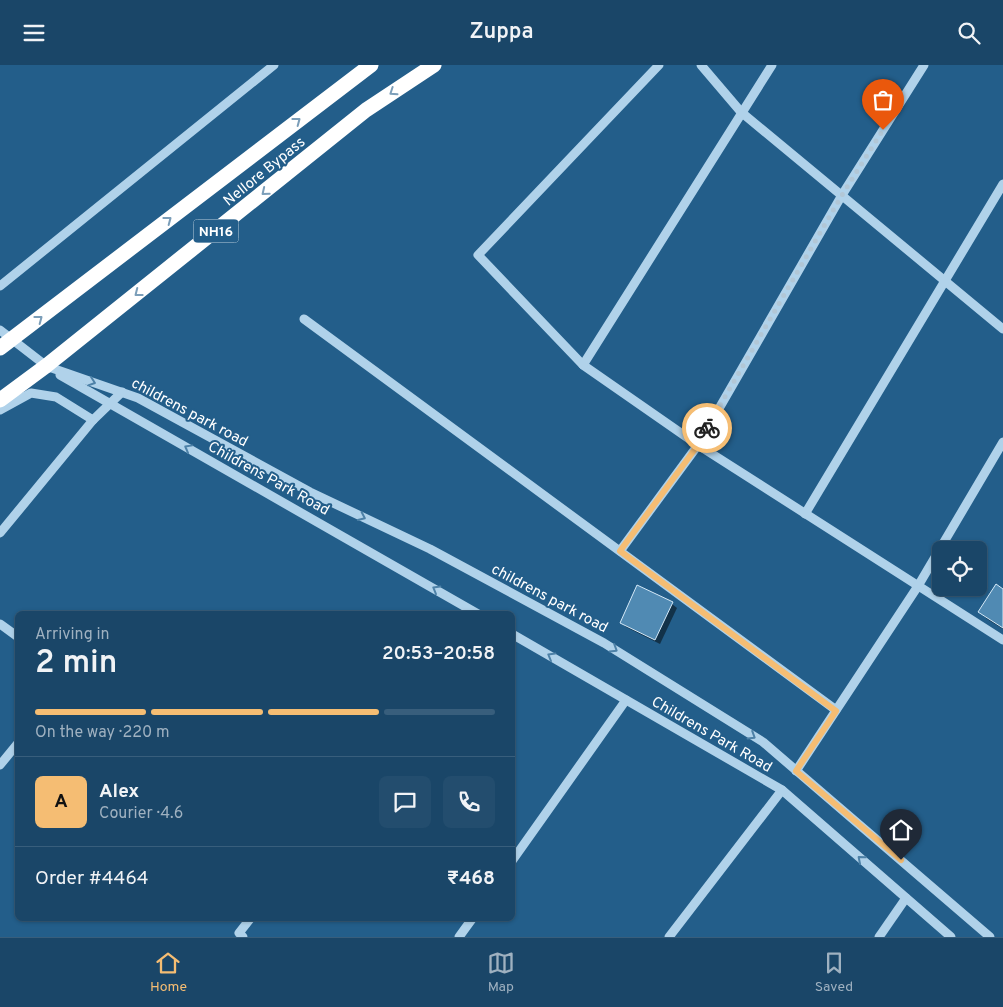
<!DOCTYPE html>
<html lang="en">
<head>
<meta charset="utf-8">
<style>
	body { margin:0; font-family:Overpass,sans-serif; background:#234d6e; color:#f1f3f6; height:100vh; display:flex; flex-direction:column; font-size:19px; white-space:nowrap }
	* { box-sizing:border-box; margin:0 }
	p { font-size:16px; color:#9fb1c0 }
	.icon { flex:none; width:28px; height:28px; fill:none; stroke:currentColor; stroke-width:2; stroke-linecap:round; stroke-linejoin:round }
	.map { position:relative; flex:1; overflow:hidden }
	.panel { position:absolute; left:15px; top:546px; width:500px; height:310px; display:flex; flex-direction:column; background:#1a4668; border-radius:8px; box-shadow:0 1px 4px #0004,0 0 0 1px #385e7c }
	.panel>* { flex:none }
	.buttons { position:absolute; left:932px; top:476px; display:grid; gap:10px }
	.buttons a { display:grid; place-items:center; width:55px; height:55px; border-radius:8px; background:#1a4668; box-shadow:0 1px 4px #0004,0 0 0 1px #385e7c; font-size:25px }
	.pin { position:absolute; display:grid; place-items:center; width:42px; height:42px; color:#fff; margin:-51px -21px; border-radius:50% 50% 50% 0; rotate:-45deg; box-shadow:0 0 5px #0007 }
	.pin .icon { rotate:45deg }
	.courier { position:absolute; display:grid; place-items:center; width:50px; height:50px; margin:-25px; border:4px solid #f5bd73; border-radius:50%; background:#fff; color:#222; box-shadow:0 1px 6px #0007 }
	.overview em { font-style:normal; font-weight:600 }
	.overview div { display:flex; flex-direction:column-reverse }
	.overview { display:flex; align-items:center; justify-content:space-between; height:85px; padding:0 20px }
	h1 { font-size:32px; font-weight:600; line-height:38px }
	.bar { display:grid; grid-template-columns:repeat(4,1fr); gap:8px 5px; align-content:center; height:60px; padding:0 20px }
	.bar i { height:6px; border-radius:4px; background:#385e7c }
	.bar .on { background:#f5bd73 }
	.bar p { grid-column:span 4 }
	.line { display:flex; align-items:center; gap:12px; padding:0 20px; border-top:1px solid #385e7c }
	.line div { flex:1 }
	.round { display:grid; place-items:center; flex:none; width:52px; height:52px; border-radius:8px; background:#234d6e }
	header { display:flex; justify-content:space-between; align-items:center; height:65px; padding:0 20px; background:#1a4668; font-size:22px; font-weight:600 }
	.menu { display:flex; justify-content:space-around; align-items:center; height:70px; border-top:1px solid #385e7c; background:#1a4668; font-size:14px; color:#9fb1c0 }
	.menu a { display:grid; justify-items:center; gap:2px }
	.menu .on { color:#f5bd73 }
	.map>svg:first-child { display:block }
</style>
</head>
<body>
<header><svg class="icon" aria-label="menu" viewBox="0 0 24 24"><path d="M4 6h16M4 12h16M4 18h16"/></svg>Zuppa<svg class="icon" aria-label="search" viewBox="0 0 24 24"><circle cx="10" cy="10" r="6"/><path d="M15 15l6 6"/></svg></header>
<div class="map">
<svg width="1003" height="872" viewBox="0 0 1003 872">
	<rect width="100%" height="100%" fill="#235e8a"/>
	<!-- shadow -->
	<g fill="#0007">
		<path d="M1003,525v39l-16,-10 -8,-8z"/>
		<path d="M672,539l5,4 -17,36 -34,-17 -5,-5z"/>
	</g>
	<!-- building -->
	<g fill="#508ab3" stroke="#d4e9f8">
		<path d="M996,519l7,5v39l-25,-16z"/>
		<path d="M637,520l36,17 -18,38 -35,-17z"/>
	</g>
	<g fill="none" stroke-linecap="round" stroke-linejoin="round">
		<!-- minor -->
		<g stroke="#b0d2ea" stroke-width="9">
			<path d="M659,0l-181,190 105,110 115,80 305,195"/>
			<path d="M701,0l40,47 262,217"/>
			<path d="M0,221l274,-221"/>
			<path d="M304,254l532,391"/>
			<path d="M0,265l49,38"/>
			<path d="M583,300l189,-300"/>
			<path d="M46,301l92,32 172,94 120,57 174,94 159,99 227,195"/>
			<path d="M60,310l418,239"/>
			<path d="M0,345l31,-17 25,4 37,23"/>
			<path d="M805,449l198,-330"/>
			<path d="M0,468l93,-113 29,-28"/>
			<path d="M620,486l78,-106 144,-250 82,-130"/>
			<path d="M0,559l18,13"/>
			<path d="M512,569l270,156 169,147"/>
			<path d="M0,700l18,-22"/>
			<path d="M796,706l122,-185 85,-144"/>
			<path d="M512,796l114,-161"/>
			<path d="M243,872l-4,-4 11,-14"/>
			<path d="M459,872l13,-18"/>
			<path d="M669,872l113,-147"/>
			<path d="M879,872l27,-39"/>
		</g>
		<!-- highway -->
		<g stroke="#fff" stroke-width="15">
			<path d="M0,283l371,-283"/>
			<path d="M0,335l46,-34 320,-256 68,-45"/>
		</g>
	</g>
	<!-- one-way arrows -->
	<defs><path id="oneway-chevron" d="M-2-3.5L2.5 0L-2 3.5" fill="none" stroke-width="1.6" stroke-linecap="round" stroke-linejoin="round" transform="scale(1.25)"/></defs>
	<g stroke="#7b9eb9">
		<use href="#oneway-chevron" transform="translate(393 27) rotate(146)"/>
		<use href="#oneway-chevron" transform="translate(297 56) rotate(-37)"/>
		<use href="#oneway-chevron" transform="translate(265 127) rotate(141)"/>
		<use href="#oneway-chevron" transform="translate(168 155) rotate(-37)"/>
		<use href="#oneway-chevron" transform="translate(138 228) rotate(142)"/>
		<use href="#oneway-chevron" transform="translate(39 254) rotate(-37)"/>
	</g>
	<g stroke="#4d81a7">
		<use href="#oneway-chevron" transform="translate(92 317) rotate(19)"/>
		<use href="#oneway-chevron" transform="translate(188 383) rotate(-151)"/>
		<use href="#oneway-chevron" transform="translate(362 452) rotate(25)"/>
		<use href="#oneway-chevron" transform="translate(436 524) rotate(-150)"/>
		<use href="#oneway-chevron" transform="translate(614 584) rotate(32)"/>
		<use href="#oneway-chevron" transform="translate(551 591) rotate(-150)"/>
		<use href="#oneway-chevron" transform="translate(752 671) rotate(32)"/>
		<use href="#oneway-chevron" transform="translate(861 794) rotate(-139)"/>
	</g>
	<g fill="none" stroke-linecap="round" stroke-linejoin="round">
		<!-- done -->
		<path stroke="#b2c7d6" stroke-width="5" stroke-dasharray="0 9" d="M707,363l135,-233 41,-65"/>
		<!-- route -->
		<path stroke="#f5bd73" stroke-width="6" d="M707,363l-9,17 -78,106 216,160 -40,60 105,89"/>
	</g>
	<g text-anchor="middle" stroke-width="4" stroke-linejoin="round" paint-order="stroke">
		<!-- shield labels -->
		<rect fill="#235e8a" stroke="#bdcfdc" stroke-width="1" x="193.5" y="154.5" width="45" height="23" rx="4"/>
		<g font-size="14" font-weight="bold" fill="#fff">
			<text x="216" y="171">NH16</text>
		</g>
		<!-- street labels -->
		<g font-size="15" fill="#fff" stroke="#235e8a">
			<text transform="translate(264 106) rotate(-39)" y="5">Nellore Bypass</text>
			<text transform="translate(190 347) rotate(28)" y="5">childrens park road</text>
			<text transform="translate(269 413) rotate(29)" y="5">Childrens Park Road</text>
			<text transform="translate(550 533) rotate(28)" y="5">childrens park road</text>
			<text transform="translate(712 669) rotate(30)" y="5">Childrens Park Road</text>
		</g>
	</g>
</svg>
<div class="buttons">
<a><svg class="icon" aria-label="locate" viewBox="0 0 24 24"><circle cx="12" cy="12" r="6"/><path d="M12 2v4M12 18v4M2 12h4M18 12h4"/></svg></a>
</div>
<div class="pin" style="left:883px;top:65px;background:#ea580c"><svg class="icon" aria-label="bag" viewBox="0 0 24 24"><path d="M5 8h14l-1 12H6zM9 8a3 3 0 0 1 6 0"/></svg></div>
<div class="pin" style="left:901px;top:795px;background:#1f2937"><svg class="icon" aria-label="home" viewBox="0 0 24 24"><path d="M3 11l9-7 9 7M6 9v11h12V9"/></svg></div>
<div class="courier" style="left:707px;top:363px"><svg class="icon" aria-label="bike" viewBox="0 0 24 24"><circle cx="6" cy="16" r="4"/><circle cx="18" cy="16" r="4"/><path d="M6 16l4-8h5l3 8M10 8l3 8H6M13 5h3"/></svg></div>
<section class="panel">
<div class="overview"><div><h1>2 min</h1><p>Arriving in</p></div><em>20:53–20:58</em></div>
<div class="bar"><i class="on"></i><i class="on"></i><i class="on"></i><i></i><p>On the way · 220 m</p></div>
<div class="line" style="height:90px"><b class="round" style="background:#f5bd73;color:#111">A</b><div><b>Alex</b><p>Courier · 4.6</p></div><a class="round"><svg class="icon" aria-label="chat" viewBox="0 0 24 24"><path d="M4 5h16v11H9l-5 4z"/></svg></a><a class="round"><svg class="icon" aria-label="phone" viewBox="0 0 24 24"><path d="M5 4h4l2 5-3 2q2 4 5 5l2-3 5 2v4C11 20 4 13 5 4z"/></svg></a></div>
<div class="line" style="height:65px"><div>Order #4464</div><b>₹468</b></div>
</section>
</div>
<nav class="menu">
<a class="on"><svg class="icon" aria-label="home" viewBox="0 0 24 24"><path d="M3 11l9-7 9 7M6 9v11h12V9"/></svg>Home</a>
<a><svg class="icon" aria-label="map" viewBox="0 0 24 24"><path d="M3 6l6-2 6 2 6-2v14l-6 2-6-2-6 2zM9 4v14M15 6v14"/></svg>Map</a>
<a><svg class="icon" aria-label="saved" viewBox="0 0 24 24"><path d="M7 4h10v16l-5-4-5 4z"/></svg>Saved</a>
</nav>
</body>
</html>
